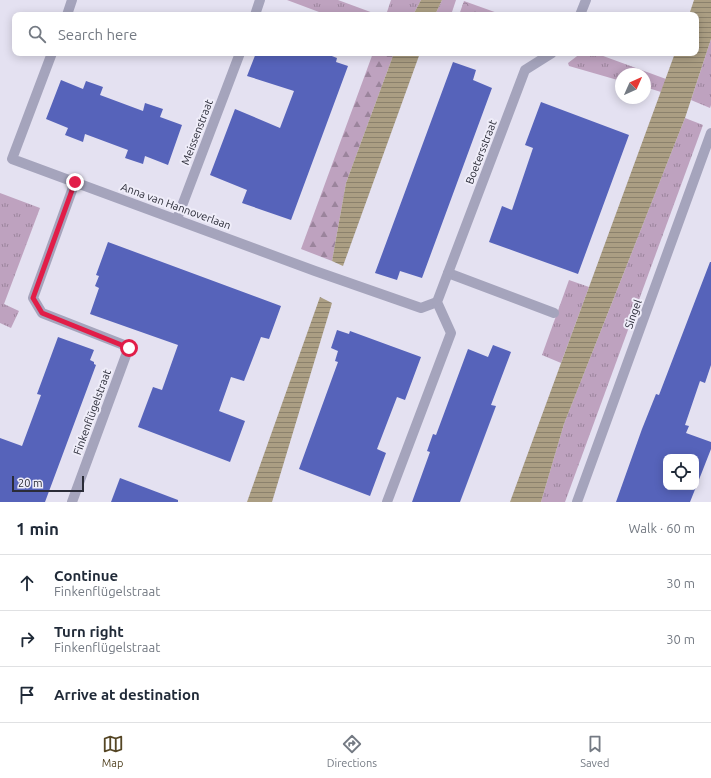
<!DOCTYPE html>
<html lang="en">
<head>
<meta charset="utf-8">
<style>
	:root { --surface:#fff; --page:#f2f2f3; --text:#1f2937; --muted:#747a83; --line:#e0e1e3; --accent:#554625 }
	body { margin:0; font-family:Ubuntu,sans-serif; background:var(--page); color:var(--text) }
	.controls { position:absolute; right:12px; bottom:12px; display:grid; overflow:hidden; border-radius:8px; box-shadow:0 2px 10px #0003 }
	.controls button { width:36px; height:36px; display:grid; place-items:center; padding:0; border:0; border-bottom:1px solid var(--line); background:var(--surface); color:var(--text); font:20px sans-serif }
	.compass { position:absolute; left:615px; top:68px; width:36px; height:36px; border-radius:50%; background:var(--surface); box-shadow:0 2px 10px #0003; rotate:45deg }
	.scale { position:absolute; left:12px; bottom:10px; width:72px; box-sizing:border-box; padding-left:4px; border:2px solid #2b2c38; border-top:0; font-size:11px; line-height:14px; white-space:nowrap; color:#2b2c38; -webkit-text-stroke:3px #efedf9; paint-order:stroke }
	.stop { position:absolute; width:12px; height:12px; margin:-9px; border:3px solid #e11d48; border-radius:50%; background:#fff }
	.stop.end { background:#e11d48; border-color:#fff; box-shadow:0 1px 4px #0008 }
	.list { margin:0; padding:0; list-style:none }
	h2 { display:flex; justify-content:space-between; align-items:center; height:52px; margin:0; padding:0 16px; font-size:17px }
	h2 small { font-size:13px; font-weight:400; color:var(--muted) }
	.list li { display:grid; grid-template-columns:26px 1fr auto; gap:12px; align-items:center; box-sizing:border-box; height:56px; padding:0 16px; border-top:1px solid var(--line) }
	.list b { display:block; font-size:15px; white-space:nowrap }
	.list p { margin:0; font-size:13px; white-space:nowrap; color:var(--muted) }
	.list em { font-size:13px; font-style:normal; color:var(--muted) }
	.icon { flex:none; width:22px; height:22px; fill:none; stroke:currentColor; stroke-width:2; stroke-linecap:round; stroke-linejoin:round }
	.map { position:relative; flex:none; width:711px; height:502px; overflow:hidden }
	.search { position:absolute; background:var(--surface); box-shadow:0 2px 10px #0003; left:12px; right:12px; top:12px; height:44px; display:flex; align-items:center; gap:10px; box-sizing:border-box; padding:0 14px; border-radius:8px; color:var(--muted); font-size:15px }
	.sheet { height:220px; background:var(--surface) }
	nav { display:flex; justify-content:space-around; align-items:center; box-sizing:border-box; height:56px; border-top:1px solid var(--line); background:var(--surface); font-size:11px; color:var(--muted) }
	nav a { display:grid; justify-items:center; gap:2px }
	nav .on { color:var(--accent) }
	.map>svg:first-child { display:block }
	.grass { fill:url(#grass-tufts) }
	.forest { fill:url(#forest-firs) }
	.park { fill:url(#park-crowns) }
	.water { fill:url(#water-rules) }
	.building { fill:#5663ba; fill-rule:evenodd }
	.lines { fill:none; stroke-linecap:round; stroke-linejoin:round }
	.street { stroke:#a5a4bc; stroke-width:10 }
	.route { stroke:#e11d48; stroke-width:5 }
	.labels { text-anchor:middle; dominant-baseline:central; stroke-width:4; stroke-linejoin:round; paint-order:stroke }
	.street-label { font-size:11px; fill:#2b2c38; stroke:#efedf9 }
</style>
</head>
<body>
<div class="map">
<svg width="711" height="502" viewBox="0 0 711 502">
	<defs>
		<pattern id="grass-tufts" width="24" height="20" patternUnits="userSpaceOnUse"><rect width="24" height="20" fill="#bea2bf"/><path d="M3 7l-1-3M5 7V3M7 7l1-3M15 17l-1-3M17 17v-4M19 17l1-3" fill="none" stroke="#9b849c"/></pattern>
		<pattern id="forest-firs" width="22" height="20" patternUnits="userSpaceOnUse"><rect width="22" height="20" fill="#bea2bf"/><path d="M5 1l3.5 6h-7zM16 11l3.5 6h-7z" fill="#9b849c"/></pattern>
		<pattern id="park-crowns" width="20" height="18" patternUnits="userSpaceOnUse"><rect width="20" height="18" fill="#bea2bf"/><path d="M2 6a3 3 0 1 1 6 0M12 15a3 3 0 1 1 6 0" fill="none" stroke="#9b849c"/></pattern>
		<pattern id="water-rules" width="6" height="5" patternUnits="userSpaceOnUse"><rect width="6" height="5" fill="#ab9e83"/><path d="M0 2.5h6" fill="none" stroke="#8b816c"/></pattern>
	</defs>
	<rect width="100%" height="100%" fill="#e4e1f1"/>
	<g class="grass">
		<polygon points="287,0 338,0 376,14 327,15"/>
		<polygon points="391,0 421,0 413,15 386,15"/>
		<polygon points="442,0 456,0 451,15 435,15"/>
		<polygon points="711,39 711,105 710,108 691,100"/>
		<polygon points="581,53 595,53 666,79 661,92 645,87 645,74 621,74 621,81 569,66 568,63"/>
		<polygon points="685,118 703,125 565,502 541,502 564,424"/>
		<polygon points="0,193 40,208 4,304 19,311 11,328 0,323"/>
		<polygon points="569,280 589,287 561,363 542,355"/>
	</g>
	<polygon class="forest" points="373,53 394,53 346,183 332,261 301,249"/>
	<polygon class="park" points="464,1 503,15 459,15"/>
	<g class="water">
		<polygon points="421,0 442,0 435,15 413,15"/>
		<polygon points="694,0 711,0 711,39 685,118 564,424 541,502 510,502 675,53 696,53 696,15 689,15"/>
		<polygon points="394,53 420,53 343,266 332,261 346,183"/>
		<polygon points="320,297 332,303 272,502 247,502"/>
	</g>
	<g class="building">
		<polygon points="256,53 324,53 337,58 336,62 348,66 291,220 242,203 247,190 210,175 235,109 280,128 294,91 247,76"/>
		<polygon points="453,62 476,70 473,80 492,88 422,278 400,271 397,280 375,273"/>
		<polygon points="61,80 83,89 86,81 103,87 100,95 143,111 145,103 163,109 160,117 182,125 168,165 145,156 143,164 125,158 128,150 85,134 83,142 65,135 68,128 46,119"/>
		<polygon points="541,102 629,135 578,274 489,242 502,206 512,210 533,148 525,145"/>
		<polygon points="108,242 281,306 269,339 261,337 244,381 231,377 219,411 245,421 230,462 138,427 153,387 162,390 178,345 90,314 99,288 95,286 99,276 96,275"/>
		<path d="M710 262H711V365L705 383 700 381 685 425 689 426 686 433 711 442V449L702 472 690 502H616L642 429 656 394 659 395ZM666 457H696V487H666Z"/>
		<polygon points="337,330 349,334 350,331 421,357 405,400 397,397 377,449 386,453 370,496 299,469 338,362 335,361 338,351 331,348"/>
		<polygon points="58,337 94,350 90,360 94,362 94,364 96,365 45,502 0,502 0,438 22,446 41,395 37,394"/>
		<polygon points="493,345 511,352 491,405 496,406 460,502 412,502 430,452 427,451 433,434 436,435 468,349 488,357"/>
		<polygon points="120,478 178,500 178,502 111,502"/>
	</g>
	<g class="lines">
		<g class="street">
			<polyline points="67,15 72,0"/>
			<polyline points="255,15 260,0"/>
			<polyline points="580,15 586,0"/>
			<polyline points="52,53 12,159 315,271 421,308 437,302"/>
			<polyline points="177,219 240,53"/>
			<polyline points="448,273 554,313"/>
			<polyline points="72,502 129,347 42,313 33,298 75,182"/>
			<polyline points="387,502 451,333 437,302 525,70 552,53"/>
			<polyline points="577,502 711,133"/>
		</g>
	</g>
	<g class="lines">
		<polyline class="route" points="75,182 33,298 42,313 129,348"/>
	</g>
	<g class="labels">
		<g class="street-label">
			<text transform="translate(197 132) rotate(-69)">Meissenstraat</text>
			<text transform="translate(481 152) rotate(-69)">Boetersstraat</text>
			<text transform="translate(176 206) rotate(20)">Anna van Hannoverlaan</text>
			<text transform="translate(633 314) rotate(-70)">Singel</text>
			<text transform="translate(92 412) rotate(-70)">Finkenflügelstraat</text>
		</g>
	</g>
</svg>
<div class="controls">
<button><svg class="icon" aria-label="locate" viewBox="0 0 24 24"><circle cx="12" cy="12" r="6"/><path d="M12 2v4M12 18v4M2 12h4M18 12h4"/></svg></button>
</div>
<svg class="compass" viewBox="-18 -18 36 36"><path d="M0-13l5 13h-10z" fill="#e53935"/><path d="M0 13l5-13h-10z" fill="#747a83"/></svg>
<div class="scale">20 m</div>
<div class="stop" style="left:129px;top:348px"></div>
<div class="stop end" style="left:75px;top:182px"></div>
<div class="search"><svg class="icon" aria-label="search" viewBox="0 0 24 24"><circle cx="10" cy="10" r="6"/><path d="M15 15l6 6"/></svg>Search here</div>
</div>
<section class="sheet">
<h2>1 min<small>Walk · 60 m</small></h2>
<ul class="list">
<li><svg class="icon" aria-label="ahead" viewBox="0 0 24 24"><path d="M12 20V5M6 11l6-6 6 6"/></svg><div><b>Continue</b><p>Finkenflügelstraat</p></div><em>30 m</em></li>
<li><svg class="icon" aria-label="right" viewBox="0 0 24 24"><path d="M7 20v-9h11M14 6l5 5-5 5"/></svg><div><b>Turn right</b><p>Finkenflügelstraat</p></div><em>30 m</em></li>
<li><svg class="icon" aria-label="arrive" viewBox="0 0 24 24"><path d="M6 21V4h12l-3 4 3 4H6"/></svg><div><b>Arrive at destination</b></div></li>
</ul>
</section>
<nav>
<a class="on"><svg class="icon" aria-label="map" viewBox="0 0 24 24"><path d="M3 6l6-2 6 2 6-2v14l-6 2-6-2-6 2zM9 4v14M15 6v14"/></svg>Map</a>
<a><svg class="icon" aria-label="directions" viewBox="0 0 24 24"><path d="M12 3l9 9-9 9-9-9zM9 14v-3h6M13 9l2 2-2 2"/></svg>Directions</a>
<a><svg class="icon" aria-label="saved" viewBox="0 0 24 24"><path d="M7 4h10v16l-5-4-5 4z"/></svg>Saved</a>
</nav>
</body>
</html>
